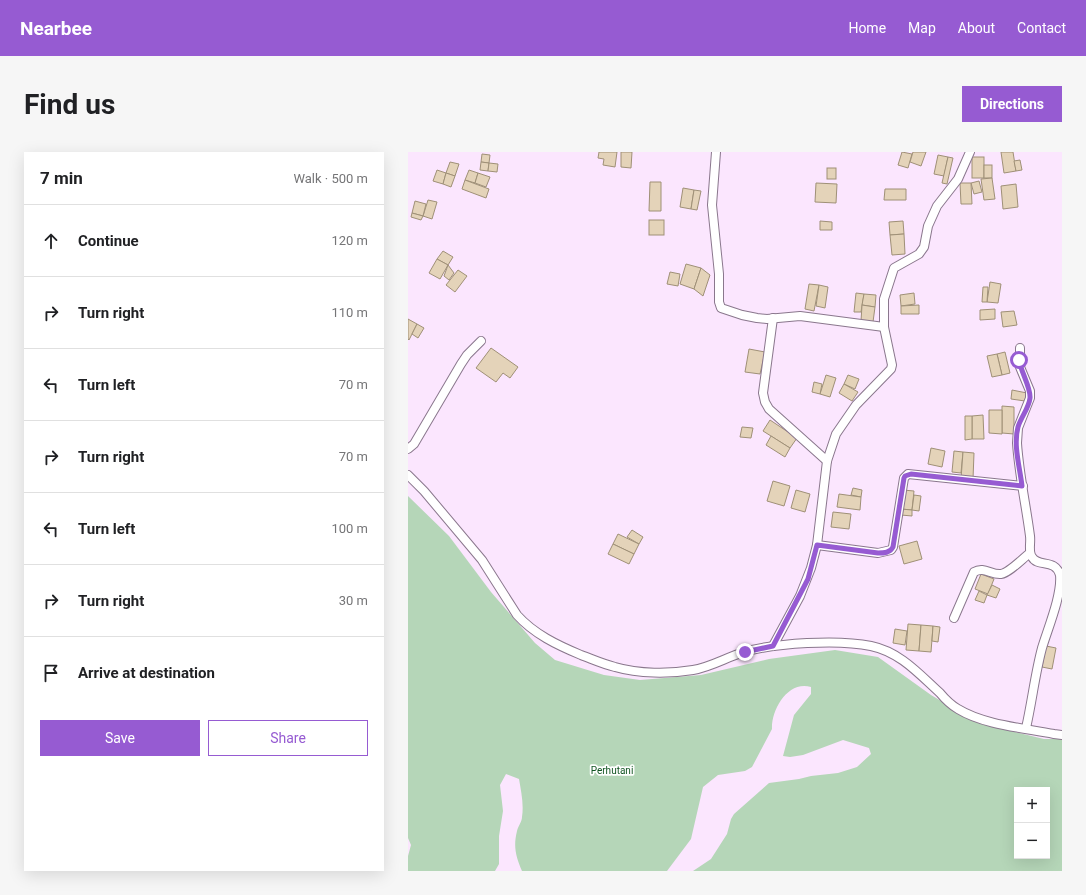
<!DOCTYPE html>
<html lang="en">
<head>
<meta charset="utf-8">
<style>
	:root { --surface:#fff; --page:#f6f6f6; --text:#202124; --muted:#757577; --line:#e0e0e0; --accent:#965bd2 }
	body { margin:0; font-family:Roboto,sans-serif; background:var(--page); color:var(--text) }
	.controls { position:absolute; right:12px; bottom:12px; display:grid; overflow:hidden; border-radius:0px; box-shadow:0 4px 16px #0002 }
	.controls button { width:36px; height:36px; display:grid; place-items:center; padding:0; border:0; border-bottom:1px solid var(--line); background:var(--surface); color:var(--text); font:20px sans-serif }
	.stop { position:absolute; width:12px; height:12px; margin:-9px; border:3px solid #965bd2; border-radius:50%; background:#fff }
	.stop.end { background:#965bd2; border-color:#fff; box-shadow:0 1px 4px #0008 }
	.list { margin:0; padding:0; list-style:none }
	h2 { display:flex; justify-content:space-between; align-items:center; height:52px; margin:0; padding:0 16px; font-size:17px }
	h2 small { font-size:13px; font-weight:400; color:var(--muted) }
	.list li { display:grid; grid-template-columns:26px 1fr auto; gap:12px; align-items:center; box-sizing:border-box; height:72px; padding:0 16px; border-top:1px solid var(--line) }
	.list b { display:block; font-size:15px; white-space:nowrap }
	.list em { font-size:13px; font-style:normal; color:var(--muted) }
	.actions { display:flex; gap:8px; padding:12px 16px }
	.actions a { flex:1; padding:9px 0; border:1px solid var(--accent); border-radius:0px; text-align:center; font-size:14px; color:var(--accent) }
	.actions .main { background:var(--accent); color:#fff }
	.icon { flex:none; width:22px; height:22px; fill:none; stroke:currentColor; stroke-width:2; stroke-linecap:round; stroke-linejoin:round }
	.map { position:relative; flex:none; width:654px; height:719px; overflow:hidden; border-radius:0px }
	header { display:flex; align-items:center; gap:24px; box-sizing:border-box; height:56px; padding:0 20px; background:var(--accent); color:#fff }
	header strong { font-size:19px }
	nav { display:flex; gap:22px; margin-inline-start:auto; font-size:14px }
	.intro { display:flex; align-items:center; justify-content:space-between; box-sizing:border-box; height:96px; padding:0 24px }
	h1 { margin:0; font-size:28px }
	.button { padding:10px 18px; border-radius:0px; background:var(--accent); color:#fff; font-size:14px; font-weight:700 }
	main { display:flex; gap:24px; padding:0 24px }
	aside { flex:1; background:var(--surface); border-radius:0px; box-shadow:0 4px 16px #0002 }
	.map>svg:first-child { display:block }
	.green { fill:#b5d6b8; fill-rule:evenodd }
	.building { fill:#e4d3b9; stroke:#9f9077 }
	.lines { fill:none; stroke-linecap:round; stroke-linejoin:round }
	.street-casing { stroke:#8a778d; stroke-width:10 }
	.street { stroke:#fff; stroke-width:8 }
	.route { stroke:#965bd2; stroke-width:5 }
	.labels { text-anchor:middle; dominant-baseline:central; stroke-width:3.5; stroke-linejoin:round; paint-order:stroke }
	.park-label { font-size:10px; fill:#125522; stroke:#fff }
</style>
</head>
<body>
<header>
<strong>Nearbee</strong>
<nav><a>Home</a><a>Map</a><a>About</a><a>Contact</a></nav>
</header>
<div class="intro"><h1>Find us</h1><a class="button">Directions</a></div>
<main>
<aside>
<h2>7 min<small>Walk · 500 m</small></h2>
<ul class="list">
<li><svg class="icon" aria-label="ahead" viewBox="0 0 24 24"><path d="M12 20V5M6 11l6-6 6 6"/></svg><div><b>Continue</b></div><em>120 m</em></li>
<li><svg class="icon" aria-label="right" viewBox="0 0 24 24"><path d="M7 20v-9h11M14 6l5 5-5 5"/></svg><div><b>Turn right</b></div><em>110 m</em></li>
<li><svg class="icon" aria-label="left" viewBox="0 0 24 24"><path d="M17 20v-9H6M10 6l-5 5 5 5"/></svg><div><b>Turn left</b></div><em>70 m</em></li>
<li><svg class="icon" aria-label="right" viewBox="0 0 24 24"><path d="M7 20v-9h11M14 6l5 5-5 5"/></svg><div><b>Turn right</b></div><em>70 m</em></li>
<li><svg class="icon" aria-label="left" viewBox="0 0 24 24"><path d="M17 20v-9H6M10 6l-5 5 5 5"/></svg><div><b>Turn left</b></div><em>100 m</em></li>
<li><svg class="icon" aria-label="right" viewBox="0 0 24 24"><path d="M7 20v-9h11M14 6l5 5-5 5"/></svg><div><b>Turn right</b></div><em>30 m</em></li>
<li><svg class="icon" aria-label="arrive" viewBox="0 0 24 24"><path d="M6 21V4h12l-3 4 3 4H6"/></svg><div><b>Arrive at destination</b></div></li>
</ul>
<div class="actions"><a class="main">Save</a><a>Share</a></div>
</aside>
<div class="map">
<svg width="654" height="719" viewBox="0 0 654 719">
	<rect width="100%" height="100%" fill="#fbe6fe"/>
	<path class="green" d="M0 344 41 384 83 440 127 491 147 508 196 523 232 528 293 523 361 507 427 498 470 505 523 543 570 571 636 587H654V719H285L303 707 319 682 323 667 326 662 361 631 391 627 403 624 430 621 449 615 463 602 461 596 435 588 395 603 382 605 375 604 386 563 403 542V535C380 528 363 558 364 577L344 615 337 619 310 623 295 635 283 687 259 719H114C108 705 105 695 109 679 110 674 114 670 114 665 116 652 113 639 111 627L98 622 92 633 95 659 91 684V712L87 719H0V704L3 693 0 686ZM609 638H639V704H609Z"/>
	<g class="building">
		<polygon points="191,0 209,0 207,15 195,13 196,7 190,6"/>
		<polygon points="213,0 224,0 223,16 213,15"/>
		<polygon points="494,0 504,2 500,16 490,13"/>
		<polygon points="505,0 518,0 513,14 502,10"/>
		<polygon points="593,0 605,0 608,19 596,21"/>
		<polygon points="74,2 82,3 81,11 73,10"/>
		<polygon points="530,3 540,5 536,24 526,22"/>
		<polygon points="540,5 545,6 539,32 534,31"/>
		<rect x="564" y="5" width="12" height="21"/>
		<polygon points="612,8 614,18 608,19 606,9"/>
		<polygon points="42,10 51,12 47,24 38,21"/>
		<polygon points="73,10 81,11 80,19 72,18"/>
		<polygon points="81,11 90,12 89,20 80,19"/>
		<rect x="576" y="13" width="8" height="13"/>
		<rect x="419" y="16" width="9" height="11"/>
		<polygon points="29,18 38,21 35,32 25,29"/>
		<polygon points="61,18 70,21 67,31 57,28"/>
		<polygon points="38,21 47,24 43,35 35,32"/>
		<polygon points="70,21 82,25 78,35 67,31"/>
		<polygon points="584,26 587,47 576,48 573,27"/>
		<polygon points="57,28 81,37 78,46 54,37"/>
		<polygon points="571,29 574,40 566,42 563,31"/>
		<polygon points="242,30 253,30 253,59 241,59"/>
		<polygon points="408,31 429,32 428,51 407,50"/>
		<polygon points="552,31 563,31 564,52 553,52"/>
		<polygon points="608,32 610,55 595,57 593,34"/>
		<polygon points="275,36 286,38 283,57 272,55"/>
		<polygon points="477,37 498,37 498,48 476,48"/>
		<polygon points="286,38 293,39 289,58 283,57"/>
		<polygon points="20,48 29,50 24,67 15,64"/>
		<polygon points="7,49 18,52 15,64 4,61"/>
		<polygon points="4,61 15,64 13,68 3,65"/>
		<rect x="241" y="68" width="15" height="15"/>
		<polygon points="412,69 424,70 424,78 412,78"/>
		<polygon points="495,69 496,82 482,83 481,70"/>
		<polygon points="496,82 497,102 484,103 482,83"/>
		<polygon points="35,99 45,105 40,113 29,107"/>
		<polygon points="29,107 40,113 32,127 21,121"/>
		<polygon points="278,112 293,116 286,137 272,132"/>
		<polygon points="40,113 46,121 41,128 36,124"/>
		<polygon points="293,116 302,123 295,144 286,137"/>
		<polygon points="50,118 59,124 47,140 38,133"/>
		<polygon points="262,120 272,122 270,134 259,132"/>
		<polygon points="582,130 593,132 590,151 579,150"/>
		<polygon points="401,132 411,133 406,159 397,157"/>
		<polygon points="411,133 420,135 417,156 408,154"/>
		<polygon points="575,135 580,135 579,150 574,150"/>
		<polygon points="448,141 456,142 453,160 446,160"/>
		<polygon points="506,141 507,152 493,154 492,143"/>
		<polygon points="456,142 468,143 467,155 454,153"/>
		<polygon points="454,153 467,155 465,170 453,169"/>
		<polygon points="511,153 511,162 493,162 493,154"/>
		<polygon points="587,157 587,167 572,168 572,158"/>
		<polygon points="606,159 609,173 595,175 593,160"/>
		<polygon points="0,167 9,172 1,188 0,187"/>
		<polygon points="9,172 16,176 10,186 4,182"/>
		<polygon points="83,196 110,215 102,226 95,221 88,230 68,216"/>
		<polygon points="341,197 357,200 352,222 337,220"/>
		<polygon points="597,200 602,221 594,223 589,202"/>
		<polygon points="589,202 594,223 584,225 579,204"/>
		<polygon points="418,223 428,226 422,245 412,242"/>
		<polygon points="440,223 451,227 447,237 436,232"/>
		<polygon points="406,230 414,232 412,242 404,240"/>
		<polygon points="436,232 450,240 444,249 431,241"/>
		<polygon points="604,238 619,241 617,249 603,247"/>
		<polygon points="594,254 606,255 606,282 594,281"/>
		<polygon points="581,258 594,258 594,282 581,281"/>
		<polygon points="575,263 576,287 564,287 564,264"/>
		<polygon points="557,264 564,264 564,287 557,288"/>
		<polygon points="362,268 389,286 382,296 355,279"/>
		<polygon points="334,275 345,276 343,286 332,285"/>
		<polygon points="363,284 382,296 377,305 358,293"/>
		<polygon points="523,296 537,299 534,315 520,312"/>
		<polygon points="546,299 555,300 553,321 544,320"/>
		<polygon points="555,300 566,301 565,327 553,327"/>
		<polygon points="365,329 382,334 376,354 359,349"/>
		<polygon points="445,336 454,338 453,345 443,343"/>
		<polygon points="388,338 402,342 397,360 383,356"/>
		<polygon points="495,338 506,339 504,358 493,357"/>
		<polygon points="431,342 453,345 452,358 429,355"/>
		<polygon points="506,343 513,344 511,359 504,358"/>
		<polygon points="493,357 504,358 504,364 493,363"/>
		<polygon points="425,360 443,362 441,377 423,375"/>
		<polygon points="224,378 235,385 231,392 219,385"/>
		<polygon points="210,382 231,392 226,402 205,392"/>
		<polygon points="509,389 514,407 496,412 491,394"/>
		<polygon points="205,392 226,402 221,412 200,402"/>
		<polygon points="573,422 586,427 580,442 567,437"/>
		<polygon points="584,433 592,437 588,446 579,443"/>
		<polygon points="571,439 579,443 576,451 567,448"/>
		<polygon points="500,472 513,473 511,499 498,498"/>
		<polygon points="513,473 525,474 523,500 511,499"/>
		<polygon points="525,474 532,475 530,490 524,489"/>
		<polygon points="487,477 499,479 497,493 485,491"/>
		<polygon points="638,494 648,496 644,517 634,515"/>
	</g>
	<g class="lines">
		<defs>
			<g id="street">
				<polyline points="308,0 304,53 311,122 311,150 313,156 334,163 349,166 359,167 392,164 476,175 476,147 486,116 511,102 516,95 520,74 529,54 550,27 562,0"/>
				<polyline points="365,166 355,241 357,250 361,257 419,309"/>
				<path d="M612 196V215L622 239V246L610 276 609 291C611 322 618 353 622 384 623 391 620 400 624 405 630 416 647 406 652 423 654 443 640 476 634 496 627 522 624 550 618 576"/>
				<polyline points="0,297 6,292 53,212 59,203 73,189"/>
				<path d="M0 323 16 339 74 408 109 463C126 482 149 493 173 503 184 507 195 512 207 515 231 522 261 522 285 518 303 515 319 505 336 500 368 491 430 487 463 494 492 500 511 522 532 541 537 547 543 553 550 557 576 573 616 576 646 582L654 583"/>
				<polyline points="409,393 470,401 483,398 485,395 496,326 500,322 615,334"/>
				<path d="M546 466 566 420C576 414 583 423 593 422 601 421 615 406 622 401"/>
				<polyline points="365,494 392,444 403,416 409,393 419,309 428,282 448,253 483,217 484,213 476,175"/>
			</g>
		</defs>
		<use href="#street" class="street-casing"/>
		<use href="#street" class="street"/>
	</g>
	<g class="lines">
		<path class="route" d="M337 500 365 494 400 427 409 393 470 401C476 401 482 401 485 395L496 326 497 324 503 322 614 334C612 316 605 293 610 275 613 265 621 256 622 246 623 236 613 220 611 208"/>
	</g>
	<g class="labels">
		<g class="park-label">
			<text x="204" y="618">Perhutani</text>
		</g>
	</g>
</svg>
<div class="controls">
<button>+</button>
<button>−</button>
</div>
<div class="stop" style="left:611px;top:208px"></div>
<div class="stop end" style="left:337px;top:500px"></div>
</div>
</main>
</body>
</html>
